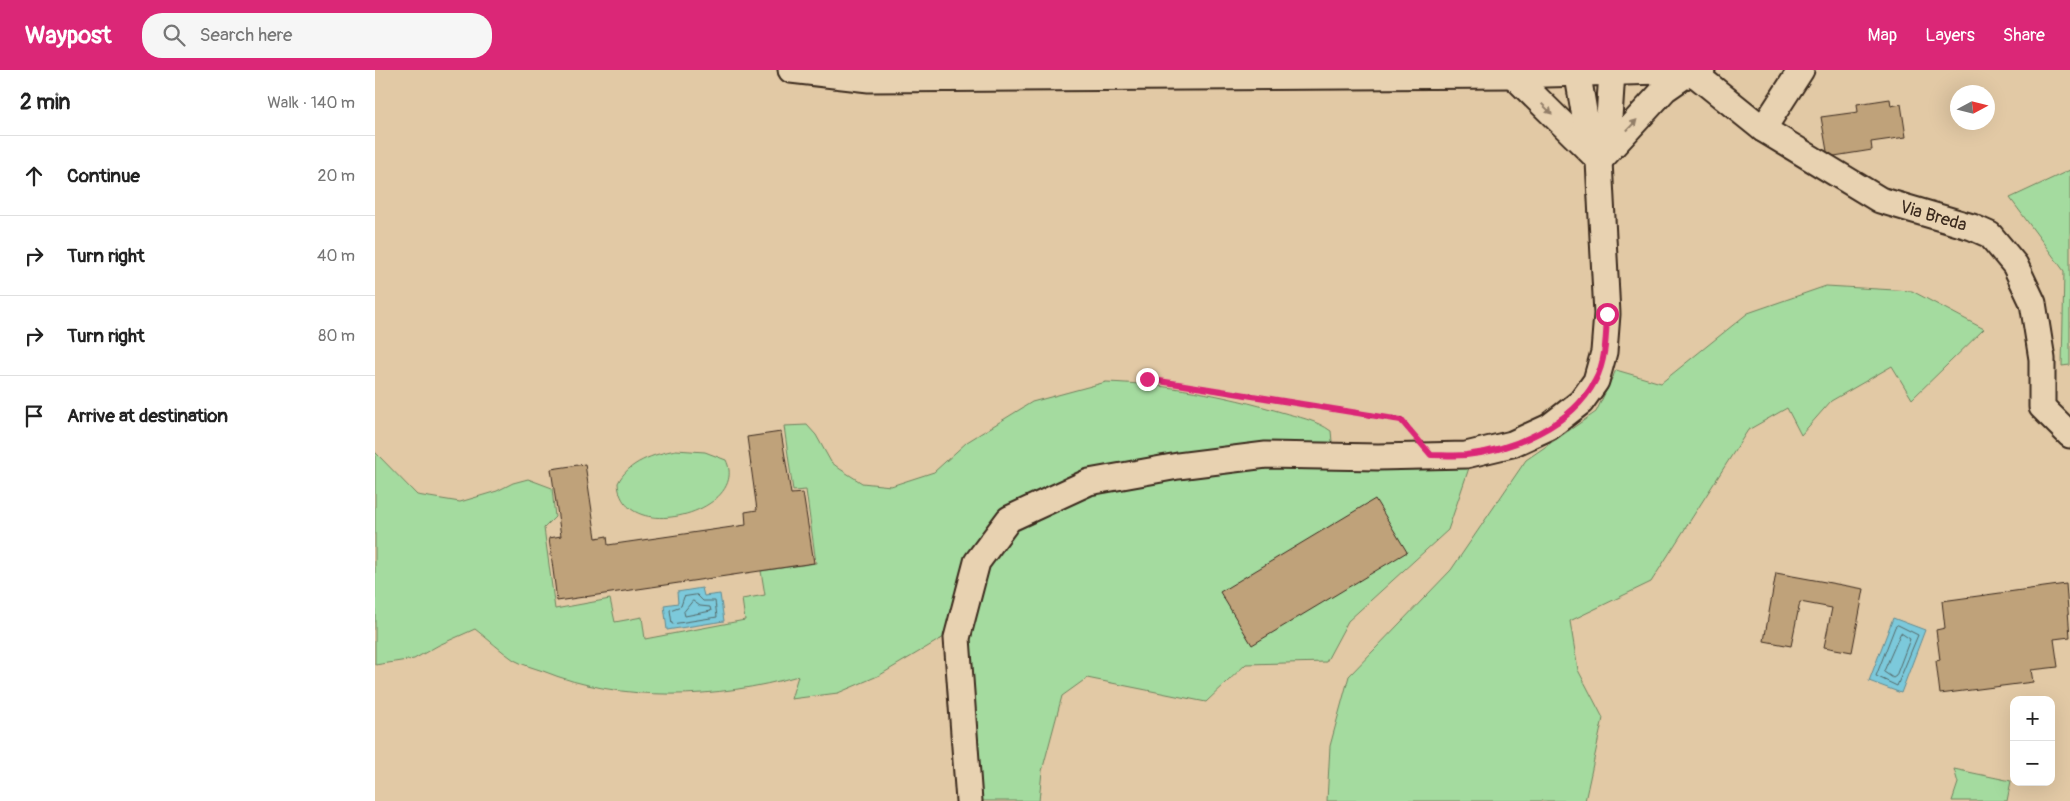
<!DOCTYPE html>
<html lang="en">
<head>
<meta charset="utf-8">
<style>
	:root { --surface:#fff; --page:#f6f6f6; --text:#222; --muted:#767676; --line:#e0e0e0; --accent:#db2777 }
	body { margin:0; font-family:Pangolin,sans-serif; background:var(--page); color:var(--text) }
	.controls { position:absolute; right:15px; bottom:15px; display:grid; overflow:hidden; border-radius:10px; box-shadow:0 5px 20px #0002 }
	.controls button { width:45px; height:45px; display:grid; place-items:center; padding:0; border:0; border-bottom:1px solid var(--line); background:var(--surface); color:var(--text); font:25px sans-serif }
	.compass { position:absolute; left:1575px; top:15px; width:45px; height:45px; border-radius:50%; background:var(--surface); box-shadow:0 5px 20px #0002; rotate:83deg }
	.stop { position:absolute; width:15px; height:15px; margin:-11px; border:4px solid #db2777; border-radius:50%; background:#fff }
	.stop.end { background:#db2777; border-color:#fff; box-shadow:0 1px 5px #0008 }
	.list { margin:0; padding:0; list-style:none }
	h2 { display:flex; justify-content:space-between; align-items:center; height:65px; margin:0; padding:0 20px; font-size:21px }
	h2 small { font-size:16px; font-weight:400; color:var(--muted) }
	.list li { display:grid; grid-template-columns:32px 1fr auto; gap:15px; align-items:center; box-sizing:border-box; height:80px; padding:0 20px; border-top:1px solid var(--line) }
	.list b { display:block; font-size:19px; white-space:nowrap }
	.list em { font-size:16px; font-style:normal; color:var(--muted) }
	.icon { flex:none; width:28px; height:28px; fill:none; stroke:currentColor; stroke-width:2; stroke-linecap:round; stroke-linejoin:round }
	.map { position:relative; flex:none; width:1695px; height:731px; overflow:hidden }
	header { display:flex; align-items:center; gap:30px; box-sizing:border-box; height:70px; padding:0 25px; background:var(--accent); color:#fff }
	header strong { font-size:24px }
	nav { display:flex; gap:28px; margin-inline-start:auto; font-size:18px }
	.search { width:350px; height:45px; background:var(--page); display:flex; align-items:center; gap:12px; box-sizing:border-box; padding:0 18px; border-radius:20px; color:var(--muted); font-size:19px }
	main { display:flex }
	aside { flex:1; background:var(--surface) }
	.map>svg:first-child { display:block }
	.green { fill:#a4db9f; stroke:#70825e }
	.water { fill:#7cc9db; stroke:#62898f }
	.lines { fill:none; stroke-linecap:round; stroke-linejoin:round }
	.shore { stroke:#556a6a; stroke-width:1 }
	.building { fill:#bfa27a; stroke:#3b2a1e }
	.minor-casing { stroke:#3b2a1e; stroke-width:29 }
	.path { stroke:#3b2a1e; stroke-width:3; stroke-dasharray:4 4; stroke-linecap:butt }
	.minor { stroke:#e8d2b1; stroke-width:25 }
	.oneway { fill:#927e68 }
	.route { stroke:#db2777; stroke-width:6 }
	.labels { text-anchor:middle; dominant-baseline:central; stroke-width:4; stroke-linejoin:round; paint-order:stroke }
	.street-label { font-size:18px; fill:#3b2a1e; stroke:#e8d2b1 }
</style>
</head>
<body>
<header>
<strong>Waypost</strong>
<div class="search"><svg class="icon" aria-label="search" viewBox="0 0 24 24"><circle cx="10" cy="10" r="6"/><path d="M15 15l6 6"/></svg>Search here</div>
<nav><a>Map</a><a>Layers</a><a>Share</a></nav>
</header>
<main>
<aside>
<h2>2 min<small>Walk · 140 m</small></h2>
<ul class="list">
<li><svg class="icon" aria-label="ahead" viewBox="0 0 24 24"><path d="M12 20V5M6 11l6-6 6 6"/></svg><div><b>Continue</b></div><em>20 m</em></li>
<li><svg class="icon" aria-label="right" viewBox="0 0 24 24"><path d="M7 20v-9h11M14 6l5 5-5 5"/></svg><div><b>Turn right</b></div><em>40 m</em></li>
<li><svg class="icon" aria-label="right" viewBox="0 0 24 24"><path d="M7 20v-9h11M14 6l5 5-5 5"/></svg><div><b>Turn right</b></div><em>80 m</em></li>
<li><svg class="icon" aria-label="arrive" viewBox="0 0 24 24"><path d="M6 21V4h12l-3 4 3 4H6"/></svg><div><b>Arrive at destination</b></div></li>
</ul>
</aside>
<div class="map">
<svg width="1695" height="731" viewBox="0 0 1695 731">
	<rect width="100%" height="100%" fill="#e2c9a5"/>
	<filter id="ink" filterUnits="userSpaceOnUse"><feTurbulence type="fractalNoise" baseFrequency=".02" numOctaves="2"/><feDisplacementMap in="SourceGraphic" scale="10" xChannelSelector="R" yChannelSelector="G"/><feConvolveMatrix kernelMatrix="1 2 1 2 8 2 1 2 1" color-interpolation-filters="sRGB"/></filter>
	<g filter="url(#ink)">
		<g class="green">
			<polygon points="1695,100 1695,295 1687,296 1689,201 1635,128"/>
			<polygon points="1451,216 1537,221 1609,259 1537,329 1517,296 1456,331 1426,365 1412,338 1373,360 1276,512 1195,551 1203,600 1228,648 1210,731 952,731 955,676 974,606 1076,500 1151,390 1221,342 1241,300 1286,313 1373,243"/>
			<path d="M731 312C790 314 849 325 906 342 923 347 941 350 956 361L958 382 871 381 628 447 579 561 505 605 463 623 416 629 423 606C343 629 247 633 168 601 159 598 148 595 139 590 126 581 113 569 100 559L64 575 39 589 0 595V382L42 425 85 432 122 421 138 413 153 409 177 418 180 447 169 458 180 539 235 529 240 552 267 547 270 569 370 550 367 529 390 525 386 501 441 493 431 420 418 421 409 356 432 355 441 365 456 392 465 399 487 413 516 416 559 402 592 372 657 332Z"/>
			<path d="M301 380 330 382 351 390C376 442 246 477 243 413 253 392 279 384 301 380Z"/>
			<polygon points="1096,392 1073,460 973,551 951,592 871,594 831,632 712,608 687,626 667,701 664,731 600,731 591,561 612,496 647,455 723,419 894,394"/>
			<polygon points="1579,699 1636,711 1632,731 1577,731 1583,713"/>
		</g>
		<g class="water">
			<polygon points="327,518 329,526 345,524 349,551 292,560 289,535 303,533 302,522"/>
			<polygon points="1518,548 1550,560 1526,623 1494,611"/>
		</g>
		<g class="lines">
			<g class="shore">
				<polygon points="322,525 328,531 340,531 342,547 297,554 295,540 306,536 309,527"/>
				<polygon points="318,531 325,536 335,537 336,541 310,546 309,542"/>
				<polygon points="1523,555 1543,565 1522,616 1501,606 1520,557"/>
				<polygon points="1526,563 1535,569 1521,606 1518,608 1509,602"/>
			</g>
		</g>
		<g class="building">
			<polygon points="1515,29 1516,36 1526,34 1531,67 1496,72 1497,80 1453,87 1446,47 1483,42 1482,34"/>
			<polygon points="406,362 416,424 428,423 439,493 182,531 174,468 186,466 176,399 210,394 221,468 232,466 233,475 371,455 370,442 382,440 372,367"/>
			<polygon points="1000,429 1032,482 877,575 845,522"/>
			<polygon points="1401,503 1489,519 1477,582 1449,577 1457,538 1425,532 1416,576 1389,571"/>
			<polygon points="1691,514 1695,567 1679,569 1683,597 1656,600 1658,612 1565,624 1561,591 1565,590 1561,560 1570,558 1567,531"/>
		</g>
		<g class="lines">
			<defs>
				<g id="minor">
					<polyline points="416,0 494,9 1138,5 1327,0"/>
					<path id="s1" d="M1316 1 1388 59 1505 130 1597 157 1615 165 1640 195 1658 233 1667 289V337L1695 365"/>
					<polyline points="1138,5 1219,85"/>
					<polyline points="1388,59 1426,0"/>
					<polyline points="1225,88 1233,63 1237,2"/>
					<polyline points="1224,91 1290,19 1316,1"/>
					<polyline points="594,731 582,568 602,492 634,449 714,412 803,396 891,385 1003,387 1091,385 1137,374 1174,357 1206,332 1221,311 1229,282 1232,244 1224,91 1213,65 1202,0"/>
				</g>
			</defs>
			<use href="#minor" class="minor-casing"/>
			<polyline class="path" points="772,309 1026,350 1036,362"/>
			<use href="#minor" class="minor"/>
		</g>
		<defs><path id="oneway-solid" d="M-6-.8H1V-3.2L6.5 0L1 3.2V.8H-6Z" transform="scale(1.25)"/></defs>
		<g class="oneway">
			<use href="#oneway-solid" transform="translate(1172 39) rotate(45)"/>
			<use href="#oneway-solid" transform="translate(1257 55) rotate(-47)"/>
		</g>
	</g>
	<g class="lines" filter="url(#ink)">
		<path class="route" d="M772 309 1026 350 1056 385C1067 385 1079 386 1091 385 1138 380 1197 355 1220 311 1231 291 1231 266 1232 244"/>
	</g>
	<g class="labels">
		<g class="street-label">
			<text stroke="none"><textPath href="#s1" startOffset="285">Via Breda</textPath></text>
		</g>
	</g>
</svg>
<div class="controls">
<button>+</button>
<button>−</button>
</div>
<svg class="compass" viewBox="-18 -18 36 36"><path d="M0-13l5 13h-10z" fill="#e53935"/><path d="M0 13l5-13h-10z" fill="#767676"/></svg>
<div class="stop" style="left:1232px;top:244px"></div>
<div class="stop end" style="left:772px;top:309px"></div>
</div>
</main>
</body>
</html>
